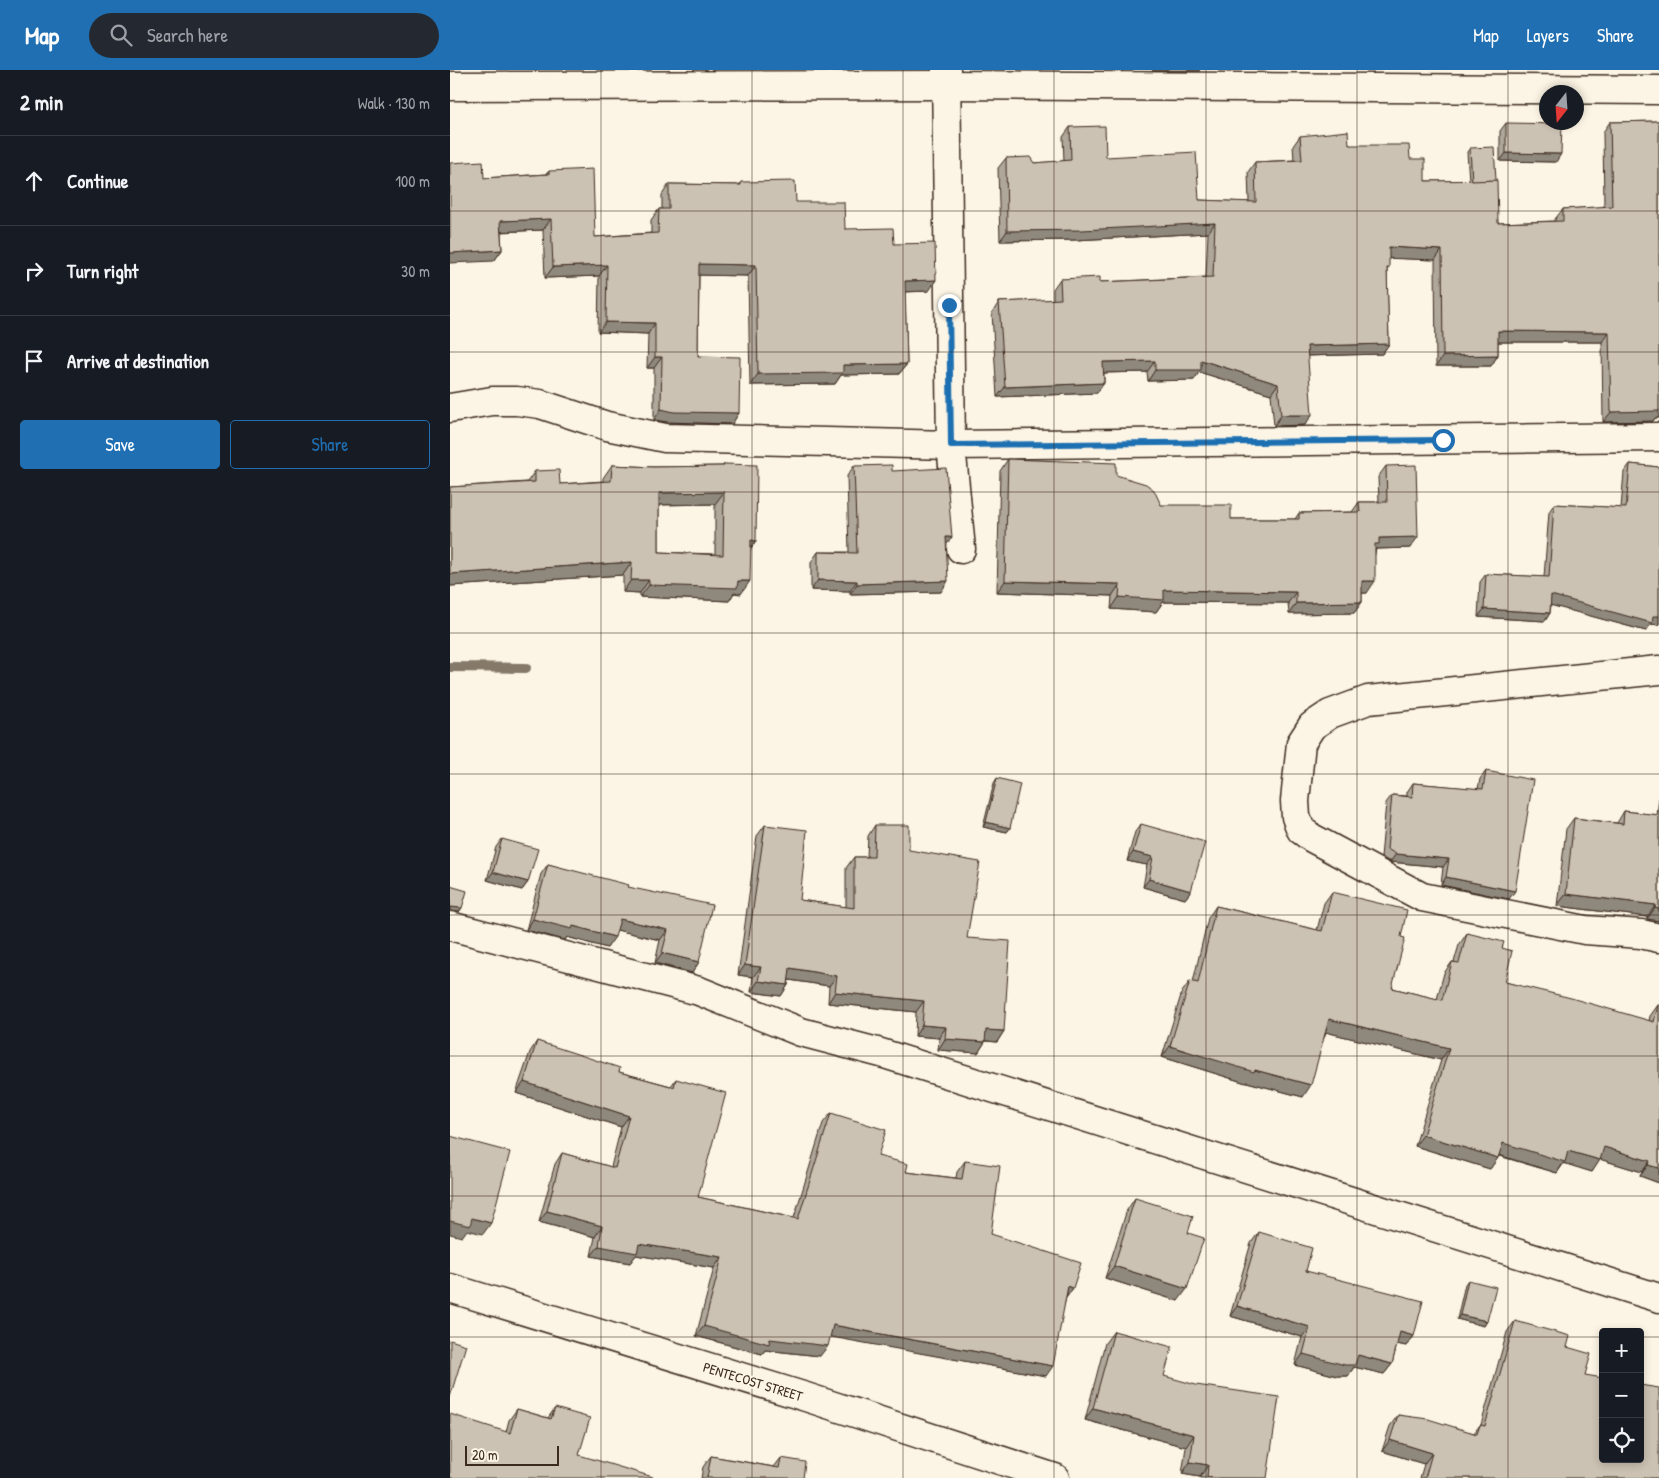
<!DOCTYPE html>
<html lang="en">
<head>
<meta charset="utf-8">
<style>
	:root { --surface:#171b24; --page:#242831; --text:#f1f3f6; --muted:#9ea1a6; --line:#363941; --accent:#1f6fb2 }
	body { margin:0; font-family:"Patrick Hand",sans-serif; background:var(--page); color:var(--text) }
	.controls { position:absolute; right:15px; bottom:15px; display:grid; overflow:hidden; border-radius:5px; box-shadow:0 2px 8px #0003 }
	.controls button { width:45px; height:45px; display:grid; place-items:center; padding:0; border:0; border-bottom:1px solid var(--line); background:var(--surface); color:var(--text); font:25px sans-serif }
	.compass { position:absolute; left:1089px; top:15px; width:45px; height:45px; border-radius:50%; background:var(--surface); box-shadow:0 2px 8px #0003; rotate:197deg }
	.scale { position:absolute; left:15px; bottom:12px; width:94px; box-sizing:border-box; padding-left:5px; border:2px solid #3b2a1e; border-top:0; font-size:14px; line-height:18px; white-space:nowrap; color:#3b2a1e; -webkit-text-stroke:4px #fcf5e5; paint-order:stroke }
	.stop { position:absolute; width:15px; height:15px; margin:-11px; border:4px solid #1f6fb2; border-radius:50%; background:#fff }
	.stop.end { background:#1f6fb2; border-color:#fff; box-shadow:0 1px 5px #0008 }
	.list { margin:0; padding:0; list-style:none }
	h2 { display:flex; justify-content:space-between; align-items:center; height:65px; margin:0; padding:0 20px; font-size:21px }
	h2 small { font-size:16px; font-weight:400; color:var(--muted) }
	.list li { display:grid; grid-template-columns:32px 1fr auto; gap:15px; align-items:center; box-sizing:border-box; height:90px; padding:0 20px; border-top:1px solid var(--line) }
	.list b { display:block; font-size:19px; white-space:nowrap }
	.list em { font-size:16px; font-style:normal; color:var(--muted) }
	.actions { display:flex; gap:10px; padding:15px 20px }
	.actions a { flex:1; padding:11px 0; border:1px solid var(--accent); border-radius:5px; text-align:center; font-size:18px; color:var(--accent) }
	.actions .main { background:var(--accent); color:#fff }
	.icon { flex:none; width:28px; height:28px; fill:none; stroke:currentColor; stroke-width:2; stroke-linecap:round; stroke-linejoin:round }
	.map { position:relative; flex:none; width:1209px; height:1408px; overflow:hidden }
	header { display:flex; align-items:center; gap:30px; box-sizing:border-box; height:70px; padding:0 25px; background:var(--accent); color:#fff }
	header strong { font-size:24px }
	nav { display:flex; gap:28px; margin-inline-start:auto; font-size:18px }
	.search { width:350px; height:45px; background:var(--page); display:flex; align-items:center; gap:12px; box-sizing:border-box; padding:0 18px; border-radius:28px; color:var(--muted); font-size:19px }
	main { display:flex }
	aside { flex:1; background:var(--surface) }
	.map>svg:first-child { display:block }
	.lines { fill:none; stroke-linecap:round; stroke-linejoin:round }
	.stream { stroke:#85796b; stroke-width:10 }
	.street-casing { stroke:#3b2a1e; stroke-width:31 }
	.street { stroke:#fcf5e5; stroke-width:28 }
	.wall { fill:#afa79a; stroke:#3b2a1e; fill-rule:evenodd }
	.shaded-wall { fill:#8f887d; stroke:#3b2a1e }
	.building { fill:#ccc2b3; stroke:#3b2a1e; fill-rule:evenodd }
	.route { stroke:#1f6fb2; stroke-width:6 }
	.grid { fill:none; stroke:#3b2a1e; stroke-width:1; stroke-opacity:0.55 }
	.labels { text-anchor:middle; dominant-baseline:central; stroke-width:4; stroke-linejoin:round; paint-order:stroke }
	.street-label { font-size:14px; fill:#3b2a1e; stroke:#fcf5e5 }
</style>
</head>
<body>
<header>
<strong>Map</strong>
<div class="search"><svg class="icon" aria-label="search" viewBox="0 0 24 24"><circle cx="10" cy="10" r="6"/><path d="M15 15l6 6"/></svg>Search here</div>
<nav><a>Map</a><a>Layers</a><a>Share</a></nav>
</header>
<main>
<aside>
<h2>2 min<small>Walk · 130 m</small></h2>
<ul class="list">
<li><svg class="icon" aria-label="ahead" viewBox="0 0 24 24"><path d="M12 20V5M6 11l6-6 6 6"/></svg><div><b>Continue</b></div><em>100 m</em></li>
<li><svg class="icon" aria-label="right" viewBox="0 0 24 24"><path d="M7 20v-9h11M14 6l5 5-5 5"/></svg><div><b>Turn right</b></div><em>30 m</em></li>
<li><svg class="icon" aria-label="arrive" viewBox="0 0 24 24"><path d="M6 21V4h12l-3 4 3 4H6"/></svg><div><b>Arrive at destination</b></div></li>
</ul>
<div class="actions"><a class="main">Save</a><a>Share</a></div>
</aside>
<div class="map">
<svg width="1209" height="1408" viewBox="0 0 1209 1408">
	<rect width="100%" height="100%" fill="#fcf5e5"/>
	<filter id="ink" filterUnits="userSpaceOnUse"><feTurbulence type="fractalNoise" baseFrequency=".02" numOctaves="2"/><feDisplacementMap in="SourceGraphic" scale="10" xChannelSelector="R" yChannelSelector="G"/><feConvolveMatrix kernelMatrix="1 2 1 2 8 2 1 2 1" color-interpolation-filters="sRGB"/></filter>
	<g filter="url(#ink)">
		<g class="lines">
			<polyline class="stream" points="0,597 76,598"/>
			<defs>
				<g id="street">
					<polyline points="496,0 501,375 511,479"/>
					<polyline points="0,16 495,15 1209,20"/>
					<polyline points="0,338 42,331 67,331 90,334 157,356 215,368 501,375 1209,367"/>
					<polyline points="1209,600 918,630 880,644 862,656 851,673 845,731 846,747 851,760 862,768 972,827 1135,860 1191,864 1209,868"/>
					<polyline points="0,856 249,921 351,962 431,983 1209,1228"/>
					<polyline points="0,1218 356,1327 605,1408"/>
				</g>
			</defs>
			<use href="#street" class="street-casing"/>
			<use href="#street" class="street"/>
		</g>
		<g class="wall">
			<polygon points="1209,51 1209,348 1205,348 1203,351 1153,352 1152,272 1048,272 1048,285 1041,296 986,296 985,190 939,188 937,201 939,274 932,284 857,286 855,355 824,356 821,324 749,302 744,310 698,311 697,302 654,303 654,313 647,323 547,327 542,243 549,232 603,230 603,219 610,209 650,212 756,207 758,163 625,170 550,171 548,98 556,88 584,93 614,91 613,67 620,57 656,87 749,130 799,132 798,102 805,92 844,90 843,76 850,66 899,75 960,89 975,111 1019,111 1017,82 1020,78 1048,153 1105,151 1105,149 1113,139 1154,137 1153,62 1160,52"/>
			<polygon points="1056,53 1106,92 1050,91 1050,61"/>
			<polygon points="99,101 145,167 201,163 201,150 209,139 212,139 212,125 219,114 289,115 291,112 346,132 395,159 444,174 479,221 455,222 457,294 449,304 391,305 385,314 300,315 298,206 249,205 248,286 289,343 282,354 217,352 204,350 204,298 197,298 198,264 148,262 149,206 95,208 93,160 51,162 52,180 44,191 34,108 96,104"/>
			<polygon points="558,389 666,405 711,435 781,449 845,449 849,443 902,442 909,432 929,432 928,407 936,396 960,478 926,479 917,523 912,523 912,532 904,543 839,544 838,533 713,532 706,542 661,539 662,526 547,522 550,401"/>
			<path d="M274 394 306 471 301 478 291 524 284 523 279 531 190 527V523L173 522V505L0 516V417L77 412 85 401 110 414 153 411V408L162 395 203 397 273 396ZM265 434V484L209 482V435Z"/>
			<polygon points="1180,394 1209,397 1209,555 1201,554 1196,561 1101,535 1100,543 1095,551 1028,547 1030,512 1036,504 1094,507 1099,442 1104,434 1171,438 1174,402"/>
			<polygon points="404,396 442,401 497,475 491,522 400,524 400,521 361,520 361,492 368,482 399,482 397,406"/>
			<polygon points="1036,701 1059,829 991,815 993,797 940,792 931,787 936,733 942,725 957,726 957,722 963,713 1028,719 1030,709"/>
			<polygon points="547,708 560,758 557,762 533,757 544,713"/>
			<polygon points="1209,728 1209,851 1197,849 1197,847 1107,836 1116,759 1124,748 1167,753 1174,741 1207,745"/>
			<polygon points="691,754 741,821 735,829 693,817 697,795 677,791 685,762"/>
			<polygon points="315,755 350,830 396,837 396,798 404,787 417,787 418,766 425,755 459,780 517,868 554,961 547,972 535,971 535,972 528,983 488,980 489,968 465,966 466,942 378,933 379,916 339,910 338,915 331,926 301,922 303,907 288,905 307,766"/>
			<polygon points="52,769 78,812 72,820 37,810 46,777"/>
			<polygon points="98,794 178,817 249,892 242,903 205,893 210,870 167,860 157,878 117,867 115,870 76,860 91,804"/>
			<polygon points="882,822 951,867 942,918 987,929 994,903 1002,892 1004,892 1009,875 1017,863 1052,878 1055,912 1199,951 1200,946 1208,935 1209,935 1209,1113 1190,1106 1192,1102 1150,1089 1142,1102 1114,1093 1107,1103 1049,1086 1040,1099 965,1076 991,990 876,962 853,1027 797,1012 796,1013 712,987 732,922 740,911 743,912 758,848 766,836 867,860 874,833"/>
			<polygon points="87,971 169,1002 221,1016 226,1009 248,1127 344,1148 373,1053 381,1043 428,1086 456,1102 506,1108 507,1102 515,1091 541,1164 623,1218 616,1228 596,1306 380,1266 370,1286 315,1280 312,1284 246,1266 264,1198 186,1185 180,1193 141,1186 145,1167 89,1152 105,1094 112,1083 161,1097 171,1057 66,1023 80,982"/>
			<polygon points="685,1128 738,1163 728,1231 655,1208 677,1140"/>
			<polygon points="809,1162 856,1201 964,1266 956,1276 947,1274 942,1294 934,1304 904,1297 898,1306 887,1306 845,1295 852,1267 780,1246 801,1173"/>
			<polygon points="1018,1210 1037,1251 1034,1256 1007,1249 1015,1214"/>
			<polygon points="1065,1251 1117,1277 1135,1305 1209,1408 970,1408 974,1394 932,1381 940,1356 948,1345 1024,1363 1030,1355 1031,1355 1057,1262"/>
			<polygon points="664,1261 714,1306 817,1408 750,1408 750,1407 732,1404 736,1377 635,1350 655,1273"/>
			<polygon points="105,1338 129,1385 56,1362 59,1350 67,1339 98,1348"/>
			<polygon points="261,1386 324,1397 331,1388 353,1408 251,1408 253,1397"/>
		</g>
		<g class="shaded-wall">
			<polygon points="703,0 750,0 749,1 702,1"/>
			<polygon points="1056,83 1111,84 1106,92 1050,91"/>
			<polygon points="101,149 93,160 43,162 50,151"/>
			<polygon points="765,153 758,163 625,170 550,171 557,161"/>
			<polygon points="939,177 992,180 985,190 931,188"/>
			<polygon points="52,180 44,191 0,193 0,183"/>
			<polygon points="249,194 306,195 298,206 242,205"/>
			<polygon points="157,195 149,206 95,208 103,197"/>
			<polygon points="486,210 479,221 448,222 455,211"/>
			<polygon points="156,252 205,253 198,264 148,262"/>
			<polygon points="1048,261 1159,262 1152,272 1040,272"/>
			<polygon points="939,274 932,284 849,286 857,276"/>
			<polygon points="1048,285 1041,296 986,296 993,286"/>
			<polygon points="205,287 212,287 204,298 197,298"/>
			<polygon points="751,290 828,314 821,324 749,302 744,310 698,311 705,300"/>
			<polygon points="705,291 697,302 646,303 653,292"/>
			<polygon points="457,294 449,304 391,305 385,314 300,315 308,304 393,295"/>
			<polygon points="654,313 647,323 547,327 555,317"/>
			<polygon points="211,339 289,343 282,354 217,352 204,350"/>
			<polygon points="1209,339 1209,348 1205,348 1203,351 1153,352 1161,342"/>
			<polygon points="831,345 862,345 855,355 824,356"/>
			<polygon points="274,422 265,434 200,435 209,423"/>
			<polygon points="496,467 502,467 495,477"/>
			<polygon points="968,467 960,478 926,479 921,485 917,485 929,468"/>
			<polygon points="301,470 306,471 297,483"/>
			<polygon points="182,492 173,505 0,516 0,504"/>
			<polygon points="181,510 199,510 190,523 173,522"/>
			<polygon points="368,510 407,511 400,521 361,520"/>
			<polygon points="288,511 300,511 291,524 284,523 279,531 190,527 199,515"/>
			<polygon points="498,511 491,522 400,524 407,514"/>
			<polygon points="555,511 670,514 662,526 547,522"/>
			<polygon points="912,511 925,511 917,523 904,523"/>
			<polygon points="714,520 846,522 838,533 713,532 706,542 661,539 669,527"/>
			<polygon points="1101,525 1209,546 1209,555 1201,554 1196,561 1096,534"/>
			<polygon points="912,532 904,543 839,544 846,533"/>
			<polygon points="1034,539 1100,543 1095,551 1028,547"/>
			<polygon points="536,752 560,758 557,762 533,757"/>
			<polygon points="683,782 703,787 697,795 677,791"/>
			<polygon points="946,784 999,789 993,797 940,792"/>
			<polygon points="43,802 78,812 72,820 37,810"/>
			<polygon points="996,807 1065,821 1059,829 991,815"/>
			<polygon points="699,809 741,821 735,829 693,817"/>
			<polygon points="1116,824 1206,835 1197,847 1107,836"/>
			<polygon points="0,837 12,838 9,842 0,841"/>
			<polygon points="1205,838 1209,839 1209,851 1197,849"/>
			<polygon points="83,849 123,856 165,867 157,878 117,867 115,870 76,860"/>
			<polygon points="170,849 218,860 210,870 162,859"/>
			<polygon points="212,883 249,892 242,903 205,893"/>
			<polygon points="295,895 311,897 303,907 288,905"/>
			<polygon points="340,898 387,906 379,916 333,909"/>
			<polygon points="308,911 338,915 331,926 301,922"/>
			<polygon points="385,922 474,931 466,942 378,933"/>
			<polygon points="879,949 999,978 991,990 871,961"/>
			<polygon points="472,955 496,957 489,968 465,966"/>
			<polygon points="536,960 554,961 547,972 529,970"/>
			<polygon points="495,969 535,972 528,983 488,980"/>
			<polygon points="720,976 805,1000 861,1015 853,1027 797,1012 796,1013 712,987"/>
			<polygon points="74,1012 179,1046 171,1057 66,1023"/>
			<polygon points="973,1065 1048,1088 1040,1099 965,1076"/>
			<polygon points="1053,1073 1118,1081 1150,1090 1142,1102 1113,1093 1107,1103 1045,1084"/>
			<polygon points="1154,1077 1200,1091 1192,1102 1146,1088"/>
			<polygon points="1198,1095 1209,1098 1209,1113 1190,1106"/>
			<polygon points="97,1141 152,1156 145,1167 89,1152"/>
			<polygon points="22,1148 41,1153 33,1164 17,1160 12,1167 0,1164 0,1151"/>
			<polygon points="189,1174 272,1187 264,1198 186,1185 180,1193 141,1186 149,1176"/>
			<polygon points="664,1196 737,1219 728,1231 655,1208"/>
			<polygon points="618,1216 623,1218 616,1228"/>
			<polygon points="787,1236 860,1257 852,1267 780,1246"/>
			<polygon points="1010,1245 1037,1251 1034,1256 1007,1249"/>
			<polygon points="383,1255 603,1296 596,1306 376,1266"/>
			<polygon points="254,1256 378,1276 370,1286 315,1280 312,1284 246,1266"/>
			<polygon points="950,1262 964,1266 956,1276 942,1273"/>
			<polygon points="853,1284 908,1285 942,1294 934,1304 904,1297 898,1306 887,1306 845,1295"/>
			<polygon points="643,1338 744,1365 736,1377 635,1350"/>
			<polygon points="940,1370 982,1383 974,1394 932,1381"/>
			<polygon points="740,1392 758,1395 750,1407 732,1404"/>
		</g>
		<g class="building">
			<polygon points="1209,51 1209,341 1161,342 1159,262 1048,261 1048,285 993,286 992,180 939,177 939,198 937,198 939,274 857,276 862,345 831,345 828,314 751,290 751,300 705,300 705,291 653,292 654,313 555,317 549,232 611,229 610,209 650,207 650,212 763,207 765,153 632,160 557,161 556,88 580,87 584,93 621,90 620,57 655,56 656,87 746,82 749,130 806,132 805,92 852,90 850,66 898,61 899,75 959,75 960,89 975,89 975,111 1047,110 1048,153 1113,151 1113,139 1162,136 1160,52"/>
			<polygon points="1056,53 1112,54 1111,84 1056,83"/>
			<polygon points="1044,77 1046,110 1022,111 1020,78"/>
			<polygon points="33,91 34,108 99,104 99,101 143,99 145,167 208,163 209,139 219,139 219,114 291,115 291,112 345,111 346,132 394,132 395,159 443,158 444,174 485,173 486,210 455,211 457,294 393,295 393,303 308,304 306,195 249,194 248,286 290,287 289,343 224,342 211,339 212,287 205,287 205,253 156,252 157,195 103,197 101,149 50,151 52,180 0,183 0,93"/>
			<polygon points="558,389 666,393 666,405 696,414 704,420 711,435 781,435 781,449 849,449 849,443 910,442 909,432 937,432 936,396 966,395 968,467 929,468 929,474 925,474 925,511 912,511 912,532 846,533 846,522 714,520 714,530 669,527 670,514 555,511"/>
			<path d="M274 394 307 395 306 471 301 470 300 511H288L287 518 199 515V510H181L182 492 0 504V417L85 412V401L109 400 110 414 161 411 162 395 203 397 274 396ZM274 422 273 485 209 482V423Z"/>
			<polygon points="1180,394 1209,397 1209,546 1203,546 1202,553 1101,525 1100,543 1034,539 1036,504 1099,507 1104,434 1176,438"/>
			<polygon points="442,395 442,401 496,398 502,467 496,467 498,511 407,514 407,511 368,510 368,482 407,483 404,396"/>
			<polygon points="1036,701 1083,710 1065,821 996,807 999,789 946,784 937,779 942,725 962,727 963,713 1033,719"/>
			<polygon points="547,708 570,714 560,758 536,752"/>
			<polygon points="1174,741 1209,745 1209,839 1205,838 1206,835 1116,824 1124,748 1173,754"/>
			<polygon points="691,754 755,772 741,821 699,809 703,787 683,782"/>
			<polygon points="315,755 357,760 350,830 404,838 404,787 424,787 425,755 459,755 459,780 530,792 517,868 560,871 554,961 536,960 535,972 495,969 496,957 472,955 474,931 385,922 387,906 340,898 338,915 308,911 311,897 295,895"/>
			<polygon points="52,769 88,779 78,812 43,802"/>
			<polygon points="98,794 179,815 178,817 262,835 249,892 212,883 218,860 170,849 165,867 123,856 122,859 83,849"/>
			<polygon points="0,816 17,821 12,838 0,837"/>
			<polygon points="882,822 957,840 951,867 955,868 942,918 992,930 1002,892 1009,893 1017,863 1054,872 1052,878 1062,881 1055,912 1121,928 1204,952 1208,935 1209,935 1209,1098 1198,1095 1200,1091 1154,1077 1150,1090 1118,1081 1115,1092 1053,1073 1048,1088 973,1065 999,978 879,949 861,1015 805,1000 804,1002 720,976 740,911 748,913 766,836 872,861"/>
			<polygon points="87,971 170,998 169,1002 224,1017 226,1009 276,1023 248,1127 348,1149 381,1043 436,1060 428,1086 458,1094 456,1102 512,1109 515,1091 550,1096 541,1164 631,1193 623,1218 618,1216 603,1296 383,1255 378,1276 320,1269 319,1274 254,1256 272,1187 189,1174 187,1183 149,1176 152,1156 97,1141 112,1083 165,1098 179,1046 74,1012"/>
			<polygon points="0,1066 60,1082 41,1153 22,1148 20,1156 0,1151"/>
			<polygon points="685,1128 743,1146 738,1163 754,1168 737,1219 664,1196"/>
			<polygon points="809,1162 862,1178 856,1201 973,1231 964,1266 950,1262 942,1294 908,1285 905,1295 895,1295 853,1284 860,1257 787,1236"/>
			<polygon points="1018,1210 1046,1217 1037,1251 1010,1245"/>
			<polygon points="1065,1251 1120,1266 1117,1277 1141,1284 1135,1305 1153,1308 1153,1389 1190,1389 1190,1315 1209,1318 1209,1408 975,1408 982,1383 940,1370 948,1345 978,1349 1027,1364 1030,1355 1035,1356"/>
			<polygon points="664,1261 722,1277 714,1306 746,1315 829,1327 817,1408 766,1408 757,1407 758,1395 740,1392 744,1365 643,1338"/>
			<polygon points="0,1270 16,1275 0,1327"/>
			<polygon points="105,1338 140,1348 129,1385 203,1407 202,1408 0,1408 0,1344 60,1363 67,1339 101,1349"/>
			<polygon points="261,1386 329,1398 331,1388 355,1392 353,1408 257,1408"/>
		</g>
	</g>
	<g class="lines" filter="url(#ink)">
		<polyline class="route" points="499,235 501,375 993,370"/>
	</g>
	<path class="grid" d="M151 0V1408M302 0V1408M453 0V1408M604 0V1408M756 0V1408M907 0V1408M1058 0V1408M0 141H1209M0 282H1209M0 422H1209M0 563H1209M0 704H1209M0 845H1209M0 986H1209M0 1126H1209M0 1267H1153M1190 1267H1209"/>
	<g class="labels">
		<g class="street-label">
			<text transform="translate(303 1311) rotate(17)">PENTECOST STREET</text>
		</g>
	</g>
</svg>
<div class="controls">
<button>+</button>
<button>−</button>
<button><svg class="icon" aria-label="locate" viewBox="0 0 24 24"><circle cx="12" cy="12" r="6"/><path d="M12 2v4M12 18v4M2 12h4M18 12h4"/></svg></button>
</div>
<svg class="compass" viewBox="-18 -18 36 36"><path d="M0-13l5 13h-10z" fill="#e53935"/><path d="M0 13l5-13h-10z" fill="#9ea1a6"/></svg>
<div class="scale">20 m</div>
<div class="stop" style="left:993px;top:370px"></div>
<div class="stop end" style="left:499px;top:235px"></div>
</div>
</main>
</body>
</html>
